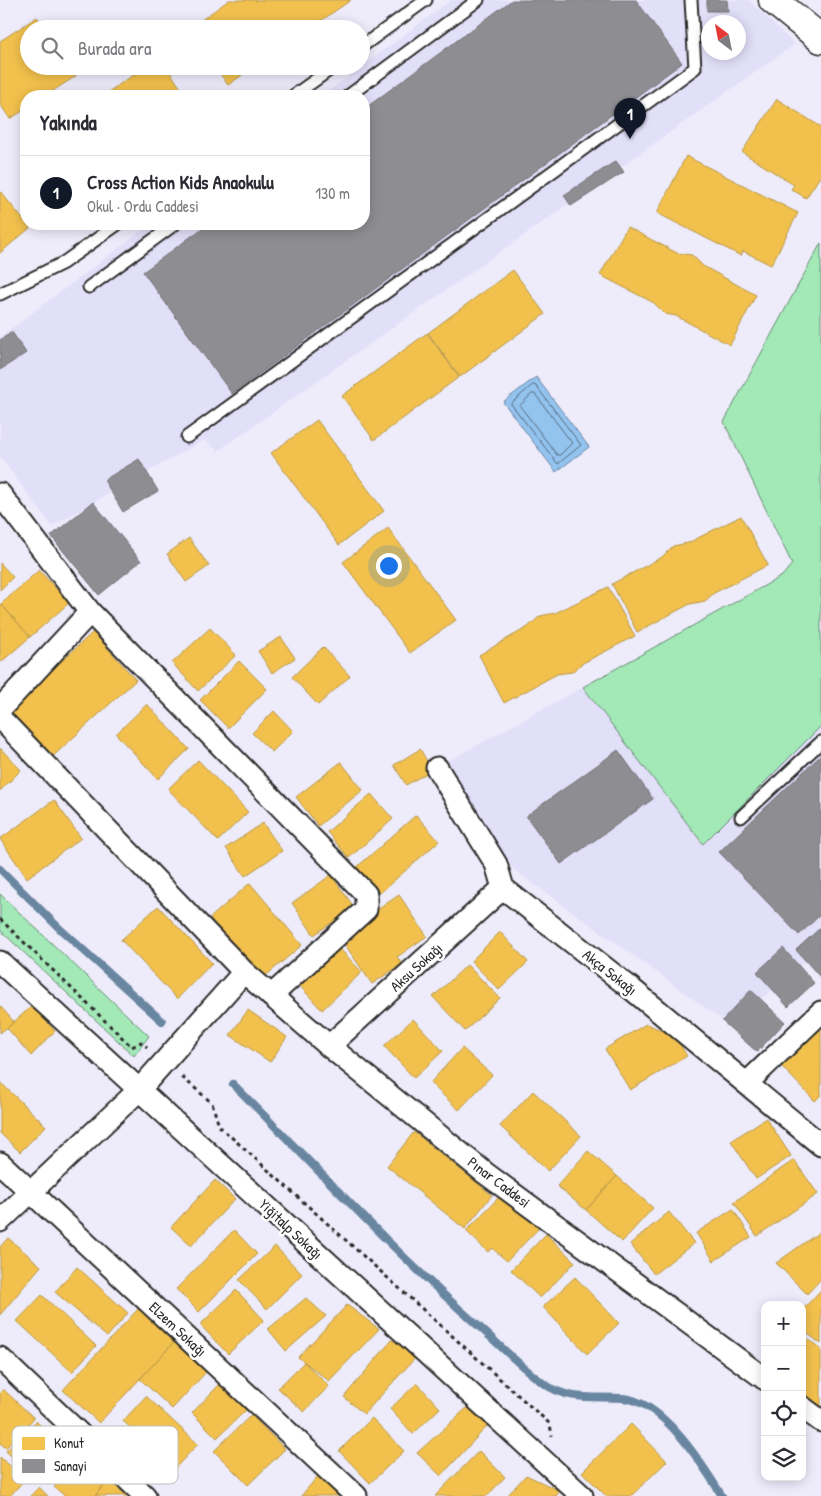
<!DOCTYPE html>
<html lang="tr">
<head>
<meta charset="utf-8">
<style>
	:root { --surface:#fff; --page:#f2f2f3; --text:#2b2b33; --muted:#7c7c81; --line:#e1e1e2; --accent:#111827 }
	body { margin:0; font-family:"Patrick Hand",sans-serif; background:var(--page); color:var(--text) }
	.controls { position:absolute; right:15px; bottom:15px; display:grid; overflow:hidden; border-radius:10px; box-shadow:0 2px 12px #0003 }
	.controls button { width:45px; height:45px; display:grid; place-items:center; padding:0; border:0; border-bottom:1px solid var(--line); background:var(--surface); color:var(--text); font:25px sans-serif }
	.compass { position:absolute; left:701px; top:15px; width:45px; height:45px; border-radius:50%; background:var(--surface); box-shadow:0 2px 12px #0003; rotate:328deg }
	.you { position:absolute; left:388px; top:565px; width:18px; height:18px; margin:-12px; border:4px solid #fff; border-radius:50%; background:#1a73e8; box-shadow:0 0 0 8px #1a73e833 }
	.badge { display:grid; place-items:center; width:32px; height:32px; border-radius:50%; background:var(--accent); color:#fff; font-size:16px; font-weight:700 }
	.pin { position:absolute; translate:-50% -41px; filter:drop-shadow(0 1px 2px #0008) }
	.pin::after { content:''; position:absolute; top:26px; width:18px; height:15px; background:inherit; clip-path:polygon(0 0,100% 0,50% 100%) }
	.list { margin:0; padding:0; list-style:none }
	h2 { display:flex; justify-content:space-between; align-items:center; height:65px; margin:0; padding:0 20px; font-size:21px }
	h2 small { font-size:16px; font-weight:400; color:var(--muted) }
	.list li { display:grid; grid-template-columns:32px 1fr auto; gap:15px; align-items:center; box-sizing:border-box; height:75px; padding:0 20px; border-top:1px solid var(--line) }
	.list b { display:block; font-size:19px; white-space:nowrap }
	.list p { margin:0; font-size:16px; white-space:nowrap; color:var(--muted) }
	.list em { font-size:16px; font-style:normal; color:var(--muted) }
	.icon { flex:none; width:28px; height:28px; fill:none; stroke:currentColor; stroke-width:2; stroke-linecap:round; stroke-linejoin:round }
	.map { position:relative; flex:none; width:821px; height:1496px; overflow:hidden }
	.search { position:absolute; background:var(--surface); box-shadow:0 2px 12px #0003; left:20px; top:20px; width:350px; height:55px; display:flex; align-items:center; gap:12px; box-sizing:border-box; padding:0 18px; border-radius:28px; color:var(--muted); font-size:19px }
	.panel { position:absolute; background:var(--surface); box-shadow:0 2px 12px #0003; left:20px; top:90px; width:350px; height:140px; border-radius:20px }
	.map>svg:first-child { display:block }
	.built { fill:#e2dff9; fill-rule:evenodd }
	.green { fill:#a2e9b7; stroke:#668a71 }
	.water { fill:#93c3ef; stroke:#6986a1 }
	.homes { fill:#f2c14e; stroke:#b69444 }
	.industry { fill:#8d8d92; stroke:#707073 }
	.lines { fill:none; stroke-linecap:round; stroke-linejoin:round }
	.shore { stroke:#556879; stroke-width:1 }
	.stream { stroke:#6986a1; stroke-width:8 }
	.lane-casing { stroke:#2b2b2b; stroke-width:15 }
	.street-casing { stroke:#2b2b2b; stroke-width:25 }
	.secondary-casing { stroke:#2b2b2b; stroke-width:31 }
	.path { stroke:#2b2b2b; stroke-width:3; stroke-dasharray:4 4; stroke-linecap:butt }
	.lane { stroke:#fff; stroke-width:11 }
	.street { stroke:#fff; stroke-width:21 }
	.secondary { stroke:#fff; stroke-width:28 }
	.labels { text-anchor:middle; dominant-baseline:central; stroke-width:5; stroke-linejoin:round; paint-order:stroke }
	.street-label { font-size:15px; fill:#2b2b2b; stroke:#fff }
	.key { fill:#fff; stroke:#bfbfbf; stroke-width:1 }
	.key-label { font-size:14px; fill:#2b2b2b }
</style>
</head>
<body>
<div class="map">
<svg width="821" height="1496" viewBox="0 0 821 1496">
	<rect width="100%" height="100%" fill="#eeecfb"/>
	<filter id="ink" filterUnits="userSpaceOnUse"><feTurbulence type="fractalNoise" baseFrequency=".02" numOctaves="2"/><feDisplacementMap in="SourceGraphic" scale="10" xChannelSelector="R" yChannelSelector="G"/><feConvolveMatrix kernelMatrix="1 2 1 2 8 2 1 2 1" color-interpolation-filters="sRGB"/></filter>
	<g filter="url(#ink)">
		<g class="built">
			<path d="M451 0H748L795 44 218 451 204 440 52 526 0 457V337L151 224H364V96H322ZM708 22H738V52H708Z"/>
			<polygon points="583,687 704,844 821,726 821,947 731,1026 513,869 443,764"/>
		</g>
		<g class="green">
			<polygon points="821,243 821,726 703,844 583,687 782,576 792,564 724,422"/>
			<polygon points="0,894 149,1036 134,1056 0,930"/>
		</g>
		<polygon class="water" points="536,377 589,447 556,472 503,402"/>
		<g class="homes">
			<polygon points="229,0 351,0 309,29 189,29"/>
			<polygon points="37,17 44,29 29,29 29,66 69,66 76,76 45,96 26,96 26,109 10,119 0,104 0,41"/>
			<polygon points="147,66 166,66 186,96 102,96"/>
			<polygon points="215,66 255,66 228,85"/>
			<polygon points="777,99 821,127 821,175 806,198 791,189 794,185 742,152"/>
			<polygon points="686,156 798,213 771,265 743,251 741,256 657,213"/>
			<polygon points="0,191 30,228 0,253"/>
			<polygon points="627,227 677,253 692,255 703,266 756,295 730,345 676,316 665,314 654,303 600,275"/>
			<polygon points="513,270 545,314 460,377 428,333"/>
			<polygon points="427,333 459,377 374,440 342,396"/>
			<polygon points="317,420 384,511 339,545 271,453"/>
			<polygon points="741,516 768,565 714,593 705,601 690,604 637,632 612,584 662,557 673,546 688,543"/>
			<polygon points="388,528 456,620 410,653 343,562"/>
			<polygon points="189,538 209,566 186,582 167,554"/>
			<polygon points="0,563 13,577 0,590"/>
			<polygon points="39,570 69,603 30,637 1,604"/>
			<polygon points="608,587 635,636 581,664 572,672 557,674 504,703 479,655 528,627 540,616 555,613"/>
			<polygon points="1,604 30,637 0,663 0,606"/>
			<polygon points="210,628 236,655 198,691 172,663"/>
			<polygon points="93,632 136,680 50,759 7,712"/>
			<polygon points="281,637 295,658 272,673 258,651"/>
			<polygon points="323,647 350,676 318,705 292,677"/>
			<polygon points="239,661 267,689 228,728 200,700"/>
			<polygon points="147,704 189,749 158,779 116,734"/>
			<polygon points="274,711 293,731 272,752 252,733"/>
			<polygon points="0,748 21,770 0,791"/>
			<polygon points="420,749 432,770 406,785 394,765"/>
			<polygon points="198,760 248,812 218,841 168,789"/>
			<polygon points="341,762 363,790 318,826 296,797"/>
			<polygon points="371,794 393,819 349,858 327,832"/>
			<polygon points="54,800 81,838 27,878 0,839"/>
			<polygon points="416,815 439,841 380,893 357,867"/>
			<polygon points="263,823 282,851 245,876 226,848"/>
			<polygon points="331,875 354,907 314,935 292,903"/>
			<polygon points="250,883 302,945 262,979 210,918"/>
			<polygon points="399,895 427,936 397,957 402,964 372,984 339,936"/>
			<polygon points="158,906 212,963 177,999 121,940"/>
			<polygon points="500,932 528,962 499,990 471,961"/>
			<polygon points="338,947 362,972 322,1010 298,984"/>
			<polygon points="467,965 500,998 465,1031 433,997"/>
			<polygon points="0,1006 14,1022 0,1033"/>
			<polygon points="32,1006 55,1031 31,1056 7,1028"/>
			<polygon points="248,1010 287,1037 270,1062 230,1035"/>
			<polygon points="413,1019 443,1051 414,1078 384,1046"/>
			<polygon points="646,1024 674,1035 687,1056 630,1090 605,1049"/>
			<polygon points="821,1028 821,1095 815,1101 781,1066"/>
			<polygon points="462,1048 492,1075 459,1110 430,1083"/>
			<polygon points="0,1082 46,1126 20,1152 0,1133"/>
			<polygon points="533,1091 581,1136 548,1171 500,1126"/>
			<polygon points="766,1118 791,1156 756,1179 731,1141"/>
			<polygon points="414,1132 492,1195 465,1229 387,1166"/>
			<polygon points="588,1151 617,1176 586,1210 557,1186"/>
			<polygon points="794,1160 818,1194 757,1236 734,1202"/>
			<polygon points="617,1176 653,1208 622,1242 586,1210"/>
			<polygon points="215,1180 235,1199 191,1246 171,1227"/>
			<polygon points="503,1193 539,1228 507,1261 492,1248 488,1252 466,1231"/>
			<polygon points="733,1209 751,1237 714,1261 696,1233"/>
			<polygon points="669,1212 694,1243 654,1274 630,1244"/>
			<polygon points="234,1230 257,1254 199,1312 176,1289"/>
			<polygon points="821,1231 821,1279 807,1294 776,1263"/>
			<polygon points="546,1234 575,1262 540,1298 511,1270"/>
			<polygon points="8,1238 41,1266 0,1315 0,1247"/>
			<polygon points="275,1246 302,1274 267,1309 239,1280"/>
			<polygon points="77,1267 128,1313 107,1337 55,1292"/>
			<polygon points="575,1277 619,1323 587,1354 543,1307"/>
			<polygon points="236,1290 264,1320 228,1354 200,1325"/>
			<polygon points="821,1290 821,1344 802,1329 802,1310"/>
			<polygon points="42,1295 96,1346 72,1372 17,1321"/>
			<polygon points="306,1298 326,1316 286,1351 268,1329"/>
			<polygon points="347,1305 379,1329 329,1381 298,1357"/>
			<polygon points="139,1308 175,1341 99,1423 63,1390"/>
			<polygon points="803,1335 821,1349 821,1409 802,1394"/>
			<polygon points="392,1340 417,1356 364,1414 344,1397"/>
			<polygon points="175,1341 207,1371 172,1409 140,1379"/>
			<polygon points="304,1362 329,1386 304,1412 278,1388"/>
			<polygon points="417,1383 440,1408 413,1434 390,1409"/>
			<polygon points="220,1384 246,1410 217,1438 192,1413"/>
			<polygon points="3,1389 34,1418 6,1448 0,1443 0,1393"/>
			<polygon points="146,1396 198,1444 175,1468 123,1421"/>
			<polygon points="469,1406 490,1423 441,1476 417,1453"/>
			<polygon points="251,1415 285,1449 248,1485 214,1451"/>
			<polygon points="372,1418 404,1451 370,1483 339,1451"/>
			<polygon points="36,1421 63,1447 33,1478 6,1451"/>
			<polygon points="631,1424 667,1461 631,1496 606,1496 582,1472"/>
			<polygon points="479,1451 505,1477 487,1496 435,1496"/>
			<polygon points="81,1456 108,1480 95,1496 65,1496 54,1487"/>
			<polygon points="0,1457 25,1479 10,1496 0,1496"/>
			<polygon points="526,1475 560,1491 556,1496 507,1496"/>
			<polygon points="318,1476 340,1496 301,1496"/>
			<polygon points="108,1480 127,1496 95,1496"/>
			<polygon points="39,1487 48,1496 30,1496"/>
		</g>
		<g class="industry">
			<polygon points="512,0 636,0 682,63 232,394 143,272 208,224 364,224 364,109"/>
			<polygon points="707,0 727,0 728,11 707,11"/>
			<polygon points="616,161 624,172 571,206 564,195"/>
			<polygon points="12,332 26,353 0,370 0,340"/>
			<polygon points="139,459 158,491 123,512 104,480"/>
			<polygon points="93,502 141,561 99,595 51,536"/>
			<polygon points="618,750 653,799 561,864 526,816"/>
			<polygon points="821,755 821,914 799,935 719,852"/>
			<polygon points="820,928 821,976 820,977 796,950"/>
			<polygon points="783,948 814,983 788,1007 757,972"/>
			<polygon points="751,990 785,1022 757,1052 722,1021"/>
		</g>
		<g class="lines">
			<g class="shore">
				<polygon points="533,385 536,386 581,445 558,464 511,404"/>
				<polygon points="532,394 535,394 572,443 560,455 557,455 520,406"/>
			</g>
			<g class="stream">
				<polyline points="0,869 59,928 162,1021"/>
				<path d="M233 1084C313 1164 390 1248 475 1323 497 1342 519 1366 543 1383 570 1402 593 1396 623 1398 663 1401 703 1465 722 1496"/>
			</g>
			<defs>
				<g id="lane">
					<polyline points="361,47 426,0"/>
					<polyline points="293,96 335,66"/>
					<polyline points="348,96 478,0"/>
					<polyline points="89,287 175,224"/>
					<polyline points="0,294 63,263 118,224"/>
					<polyline points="187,437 695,68 691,0"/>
					<polyline points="741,817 821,742"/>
				</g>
				<g id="street">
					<polyline points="0,494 90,612 0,709"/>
					<polyline points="90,612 366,894 366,909 271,996"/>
					<polyline points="0,718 244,972 329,1046 485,1173 765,1379"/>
					<polyline points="437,768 496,864 503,888 628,986 821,1145"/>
					<polyline points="0,962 582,1496"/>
					<polyline points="329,1046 503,888"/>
					<polyline points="747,1083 821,1012"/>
					<polyline points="0,1163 356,1496"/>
					<polyline points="0,1221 139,1090 244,972"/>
					<polyline points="0,1358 145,1496"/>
					<polyline points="802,1407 821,1421"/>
				</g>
				<polyline id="secondary" points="773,0 821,39"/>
			</defs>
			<use href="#lane" class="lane-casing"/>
			<use href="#street" class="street-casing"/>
			<use href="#secondary" class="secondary-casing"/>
			<g class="path">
				<polyline points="0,919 132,1047 141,1042 147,1047"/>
				<polyline points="182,1077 212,1103 219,1126 550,1424 552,1436"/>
			</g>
			<use href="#lane" class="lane"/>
			<use href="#street" class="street"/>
			<use href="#secondary" class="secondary"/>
		</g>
	</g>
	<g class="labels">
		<g class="street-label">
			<text transform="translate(416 967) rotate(-42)">Aksu Sokağı</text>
			<text transform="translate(610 972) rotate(38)">Akça Sokağı</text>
			<text transform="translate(499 1182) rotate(37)">Pınar Caddesi</text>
			<text transform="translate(291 1229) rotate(43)">Yiğitalp Sokağı</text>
			<text transform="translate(178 1329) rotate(43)">Elzem Sokağı</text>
		</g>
	</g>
	<rect x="12" y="1426" width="166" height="58" rx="8" class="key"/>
	<rect x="22" y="1437" width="23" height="13" fill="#f2c14e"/>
	<rect x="22" y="1459" width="23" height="14" fill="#8d8d92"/>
	<g class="key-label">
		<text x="54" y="1448">Konut</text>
		<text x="54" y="1471">Sanayi</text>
	</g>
</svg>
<div class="controls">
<button>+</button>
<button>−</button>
<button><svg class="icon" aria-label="locate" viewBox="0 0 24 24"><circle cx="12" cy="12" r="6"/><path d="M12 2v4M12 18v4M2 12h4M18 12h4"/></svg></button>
<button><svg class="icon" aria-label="layers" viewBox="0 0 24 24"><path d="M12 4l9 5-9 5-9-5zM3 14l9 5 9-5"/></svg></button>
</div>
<svg class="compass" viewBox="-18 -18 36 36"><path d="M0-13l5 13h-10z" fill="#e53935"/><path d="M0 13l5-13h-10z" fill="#7c7c81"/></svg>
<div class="you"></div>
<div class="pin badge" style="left:630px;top:139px">1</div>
<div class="search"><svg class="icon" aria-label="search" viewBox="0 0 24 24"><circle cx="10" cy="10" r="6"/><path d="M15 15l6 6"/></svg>Burada ara</div>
<section class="panel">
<h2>Yakında<small></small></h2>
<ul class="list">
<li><span class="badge">1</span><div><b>Cross Action Kids Anaokulu</b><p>Okul · Ordu Caddesi</p></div><em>130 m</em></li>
</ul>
</section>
</div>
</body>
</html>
